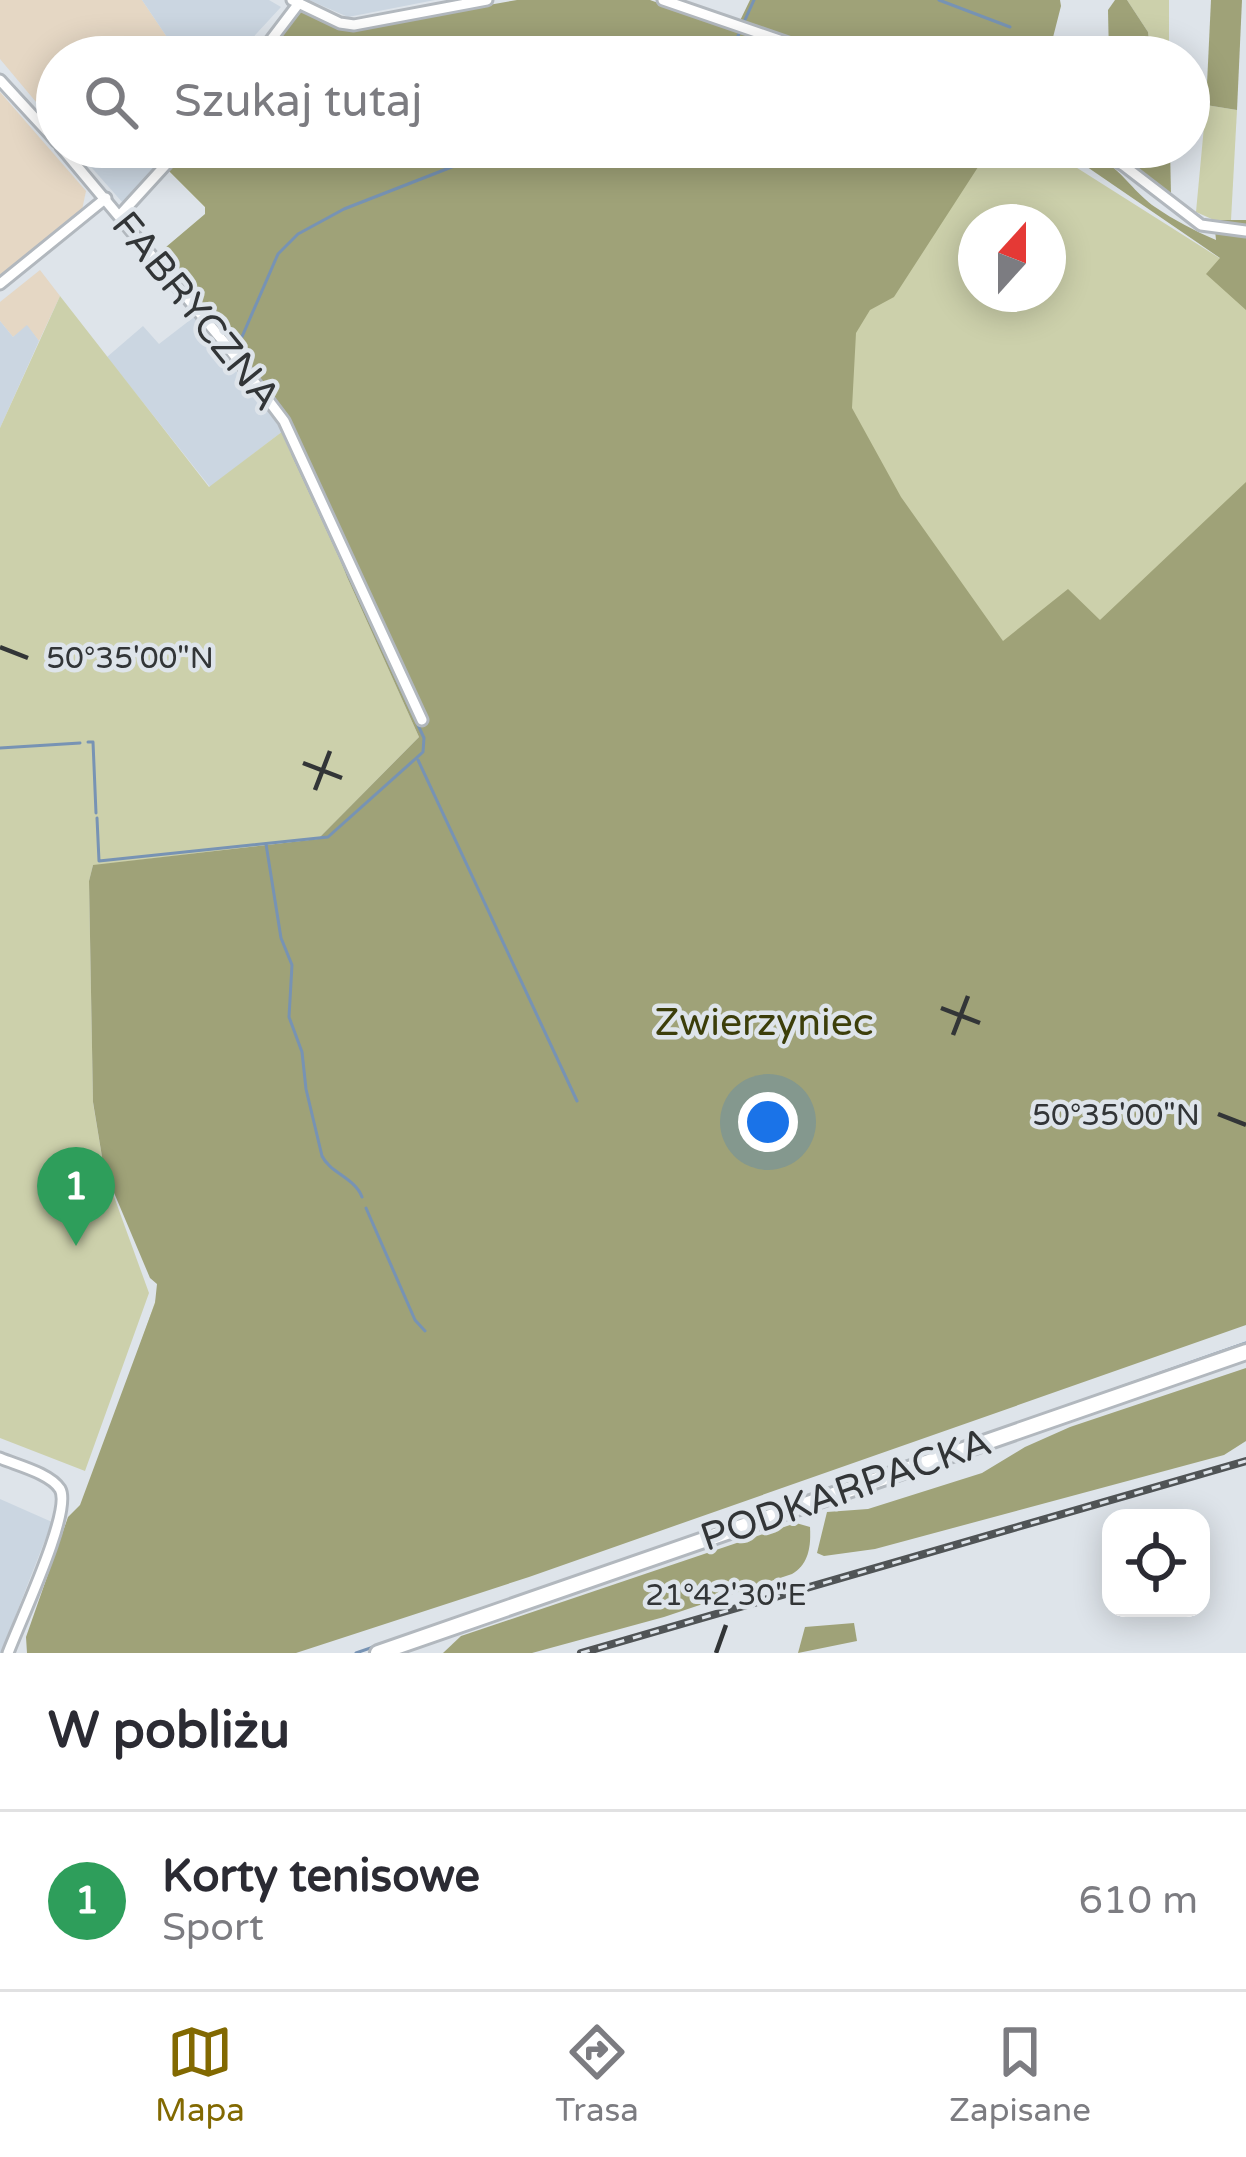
<!DOCTYPE html>
<html lang="pl">
<head>
<meta charset="utf-8">
<style>
	:root { --surface:#fff; --page:#f7f7f7; --text:#2b2b33; --muted:#7c7c81; --line:#e1e1e2; --accent:#826901 }
	body { margin:0; font-family:"Varela Round",sans-serif; background:var(--page); color:var(--text) }
	.controls { position:absolute; right:36px; bottom:36px; display:grid; overflow:hidden; border-radius:24px; box-shadow:0 6px 30px #0003 }
	.controls button { width:108px; height:108px; display:grid; place-items:center; padding:0; border:0; border-bottom:3px solid var(--line); background:var(--surface); color:var(--text); font:60px sans-serif }
	.compass { position:absolute; left:958px; top:204px; width:108px; height:108px; border-radius:50%; background:var(--surface); box-shadow:0 6px 30px #0003; rotate:21deg }
	.you { position:absolute; left:768px; top:1122px; width:42px; height:42px; margin:-30px; border:9px solid #fff; border-radius:50%; background:#1a73e8; box-shadow:0 0 0 18px #1a73e833 }
	.badge { display:grid; place-items:center; width:78px; height:78px; border-radius:50%; background:var(--accent); color:#fff; font-size:39px; font-weight:700 }
	.pin { position:absolute; translate:-50% -99px; filter:drop-shadow(0 3px 6px #0008) }
	.pin::after { content:''; position:absolute; top:63px; width:42px; height:36px; background:inherit; clip-path:polygon(0 0,100% 0,50% 100%) }
	.list { margin:0; padding:0; list-style:none }
	h2 { display:flex; justify-content:space-between; align-items:center; height:156px; margin:0; padding:0 48px; font-size:51px }
	h2 small { font-size:39px; font-weight:400; color:var(--muted) }
	.list li { display:grid; grid-template-columns:78px 1fr auto; gap:36px; align-items:center; box-sizing:border-box; height:180px; padding:0 48px; border-top:3px solid var(--line) }
	.list b { display:block; font-size:45px; white-space:nowrap }
	.list p { margin:0; font-size:39px; white-space:nowrap; color:var(--muted) }
	.list em { font-size:39px; font-style:normal; color:var(--muted) }
	.icon { flex:none; width:66px; height:66px; fill:none; stroke:currentColor; stroke-width:2; stroke-linecap:round; stroke-linejoin:round }
	.map { position:relative; flex:none; width:1246px; height:1653px; overflow:hidden }
	.search { position:absolute; background:var(--surface); box-shadow:0 6px 30px #0003; left:36px; right:36px; top:36px; height:132px; display:flex; align-items:center; gap:30px; box-sizing:border-box; padding:0 42px; border-radius:66px; color:var(--muted); font-size:45px }
	.sheet { height:336px; background:var(--surface) }
	nav { display:flex; justify-content:space-around; align-items:center; box-sizing:border-box; height:168px; border-top:3px solid var(--line); background:var(--surface); font-size:33px; color:var(--muted) }
	nav a { display:grid; justify-items:center; gap:6px }
	nav .on { color:var(--accent) }
	.map>svg:first-child { display:block }
	.commercial { fill:#e5d7c4 }
	.built { fill:#cbd6e1 }
	.green { fill:#ccd0ab; fill-rule:evenodd }
	.forest { fill:#9fa278 }
	.lines { fill:none; stroke-linecap:round; stroke-linejoin:round }
	.stream { stroke:#7793b4; stroke-width:3 }
	.street-casing { stroke:#b2b8be; stroke-width:15 }
	.secondary-casing { stroke:#b2b8be; stroke-width:20 }
	.street { stroke:#fff; stroke-width:9 }
	.secondary { stroke:#fff; stroke-width:14 }
	.rail-casing { stroke:#505456; stroke-width:8 }
	.rail { stroke:#dee4ea; stroke-width:3; stroke-dasharray:9; stroke-linecap:butt }
	.ticks { fill:none; stroke:#323537; stroke-width:4.5 }
	.labels { text-anchor:middle; dominant-baseline:central; stroke-width:9; stroke-linejoin:round; paint-order:stroke }
	.street-label { font-size:39px; fill:#323537; stroke:#dee4ea }
	.park-label { font-size:39px; fill:#3c3e0a; stroke:#dee4ea }
	.ticks-label { font-size:30px; text-anchor:middle; fill:#323537; stroke:#dee4ea; stroke-width:9; stroke-linejoin:round; paint-order:stroke }
</style>
</head>
<body>
<div class="map">
<svg width="1246" height="1653" viewBox="0 0 1246 1653">
	<rect width="100%" height="100%" fill="#dee4ea"/>
	<g class="commercial">
		<polygon points="0,0 142,0 171,43 155,57 57,57 57,127 0,59"/>
		<polygon points="0,92 86,191 82,210 0,276"/>
		<polygon points="40,270 60,296 39,341 27,326 13,337 0,321 0,302"/>
	</g>
	<g class="built">
		<polygon points="142,0 269,0 281,7 235,57 155,57 171,43"/>
		<polygon points="309,0 435,0 348,17"/>
		<polygon points="98,147 173,147 123,203 84,159"/>
		<polygon points="194,317 283,431 210,487 107,357 143,326 159,344"/>
		<polygon points="0,321 13,337 27,325 39,341 0,428"/>
		<polygon points="0,1499 52,1522 1,1653 0,1653"/>
	</g>
	<g class="green">
		<polygon points="1127,0 1169,0 1169,57 1151,57 1148,32"/>
		<polygon points="1206,105 1237,110 1231,220 1214,220 1196,212"/>
		<path d="M186 147H1044L1221 259 1246 240V1257L89 1491 162 1282 93 865 89 881 93 1103 104 1169 149 1293 85 1471 0 1438V428L60 296 209 487 283 431 291 434 347 577 419 737 318 839 99 865 316 846 427 750 299 437 286 415 159 253 205 215V207L167 169ZM976 222H1048V294H976Z"/>
	</g>
	<g class="forest">
		<polygon points="517,0 650,0 735,31 750,0 1060,0 1061,6 1048,57 265,57 301,12 346,30"/>
		<polygon points="1115,0 1127,0 1148,32 1151,57 1109,57 1108,10"/>
		<polygon points="1211,0 1242,0 1237,110 1206,105"/>
		<polygon points="188,147 991,147 894,297 870,310 856,333 852,408 901,497 1003,641 1068,589 1100,620 1246,482 1246,1325 529,1577 296,1653 27,1653 26,1637 68,1517 80,1505 155,1303 157,1284 150,1278 104,1169 93,1102 89,881 93,865 318,839 419,737 347,577 291,434 294,428 159,253 205,214 205,207 167,169"/>
		<path d="M1058 147C1111 147 1121 182 1155 207 1174 220 1195 231 1216 240L1214 220H1246V310L1206 274 1220 258Z"/>
		<polygon points="1112,147 1170,147 1171,195 1114,150"/>
		<polygon points="1246,1368 1246,1441 1224,1455 875,1549 824,1556 817,1553 827,1512 868,1509 982,1473 1025,1447 1070,1427"/>
		<path d="M796 1523 810 1527C811 1546 809 1564 792 1574L664 1617 532 1653H443L461 1636Z"/>
		<polygon points="854,1623 857,1641 798,1653 805,1627"/>
	</g>
	<g class="lines">
		<g class="stream">
			<polyline points="939,0 1010,27"/>
			<polyline points="744,22 754,0"/>
			<polyline points="727,57 739,34"/>
			<polyline points="238,346 278,254 298,234 344,209 503,147"/>
			<polyline points="88,742 93,742 96,813"/>
			<polyline points="0,748 80,743"/>
			<polyline points="418,760 577,1101"/>
			<polyline points="97,818 99,861 328,837 423,752 424,738 293,454"/>
			<path d="M266 844 281 938 292 965 289 1017 302 1052 306 1089 322 1156C330 1173 355 1178 362 1197"/>
			<polyline points="366,1208 415,1320 425,1331"/>
			<polyline points="874,1474 1246,1343"/>
			<polyline points="356,1653 807,1497"/>
		</g>
		<defs>
			<g id="street">
				<polyline points="292,0 340,23 354,25 487,0"/>
				<polyline points="663,0 829,57"/>
				<polyline points="258,57 299,3"/>
				<polyline points="0,80 57,142"/>
				<polyline points="61,147 228,347 284,421 422,720"/>
				<polyline points="1092,147 1123,165 1201,225 1246,231"/>
				<polyline points="120,215 182,147"/>
				<polyline points="0,284 106,198"/>
				<path d="M0 1458C16 1465 50 1473 60 1489 73 1511 18 1625 8 1653"/>
			</g>
			<polyline id="secondary" points="378,1653 1246,1352"/>
		</defs>
		<use href="#street" class="street-casing"/>
		<use href="#secondary" class="secondary-casing"/>
		<use href="#street" class="street"/>
		<use href="#secondary" class="secondary"/>
		<defs>
			<polyline id="rail" points="581,1653 1246,1461"/>
		</defs>
		<use href="#rail" class="rail-casing"/>
		<use href="#rail" class="rail"/>
	</g>
	<path class="ticks" d="M0 647 28 658M303 763 342 778M315 790 330 751M941 1008 980 1023M953 1035 968 996M1218 1114 1246 1125M716 1653 726 1625"/>
	<g class="labels">
		<g class="street-label">
			<text transform="translate(196 311) rotate(51)">FABRYCZNA</text>
			<text transform="translate(846 1490) rotate(-19)">PODKARPACKA</text>
		</g>
		<g class="park-label">
			<text x="764" y="1022">Zwierzyniec</text>
		</g>
	</g>
	<g class="ticks-label">
		<text x="130" y="668">50°35'00"N</text>
		<text x="1116" y="1125">50°35'00"N</text>
		<text x="726" y="1605">21°42'30"E</text>
	</g>
</svg>
<div class="controls">
<button><svg class="icon" aria-label="locate" viewBox="0 0 24 24"><circle cx="12" cy="12" r="6"/><path d="M12 2v4M12 18v4M2 12h4M18 12h4"/></svg></button>
</div>
<svg class="compass" viewBox="-18 -18 36 36"><path d="M0-13l5 13h-10z" fill="#e53935"/><path d="M0 13l5-13h-10z" fill="#7c7c81"/></svg>
<div class="you"></div>
<div class="pin badge" style="left:76px;top:1246px;background:#2e9e5b">1</div>
<div class="search"><svg class="icon" aria-label="search" viewBox="0 0 24 24"><circle cx="10" cy="10" r="6"/><path d="M15 15l6 6"/></svg>Szukaj tutaj</div>
</div>
<section class="sheet">
<h2>W pobliżu<small></small></h2>
<ul class="list">
<li><span class="badge" style="background:#2e9e5b">1</span><div><b>Korty tenisowe</b><p>Sport</p></div><em>610 m</em></li>
</ul>
</section>
<nav>
<a class="on"><svg class="icon" aria-label="map" viewBox="0 0 24 24"><path d="M3 6l6-2 6 2 6-2v14l-6 2-6-2-6 2zM9 4v14M15 6v14"/></svg>Mapa</a>
<a><svg class="icon" aria-label="directions" viewBox="0 0 24 24"><path d="M12 3l9 9-9 9-9-9zM9 14v-3h6M13 9l2 2-2 2"/></svg>Trasa</a>
<a><svg class="icon" aria-label="saved" viewBox="0 0 24 24"><path d="M7 4h10v16l-5-4-5 4z"/></svg>Zapisane</a>
</nav>
</body>
</html>
